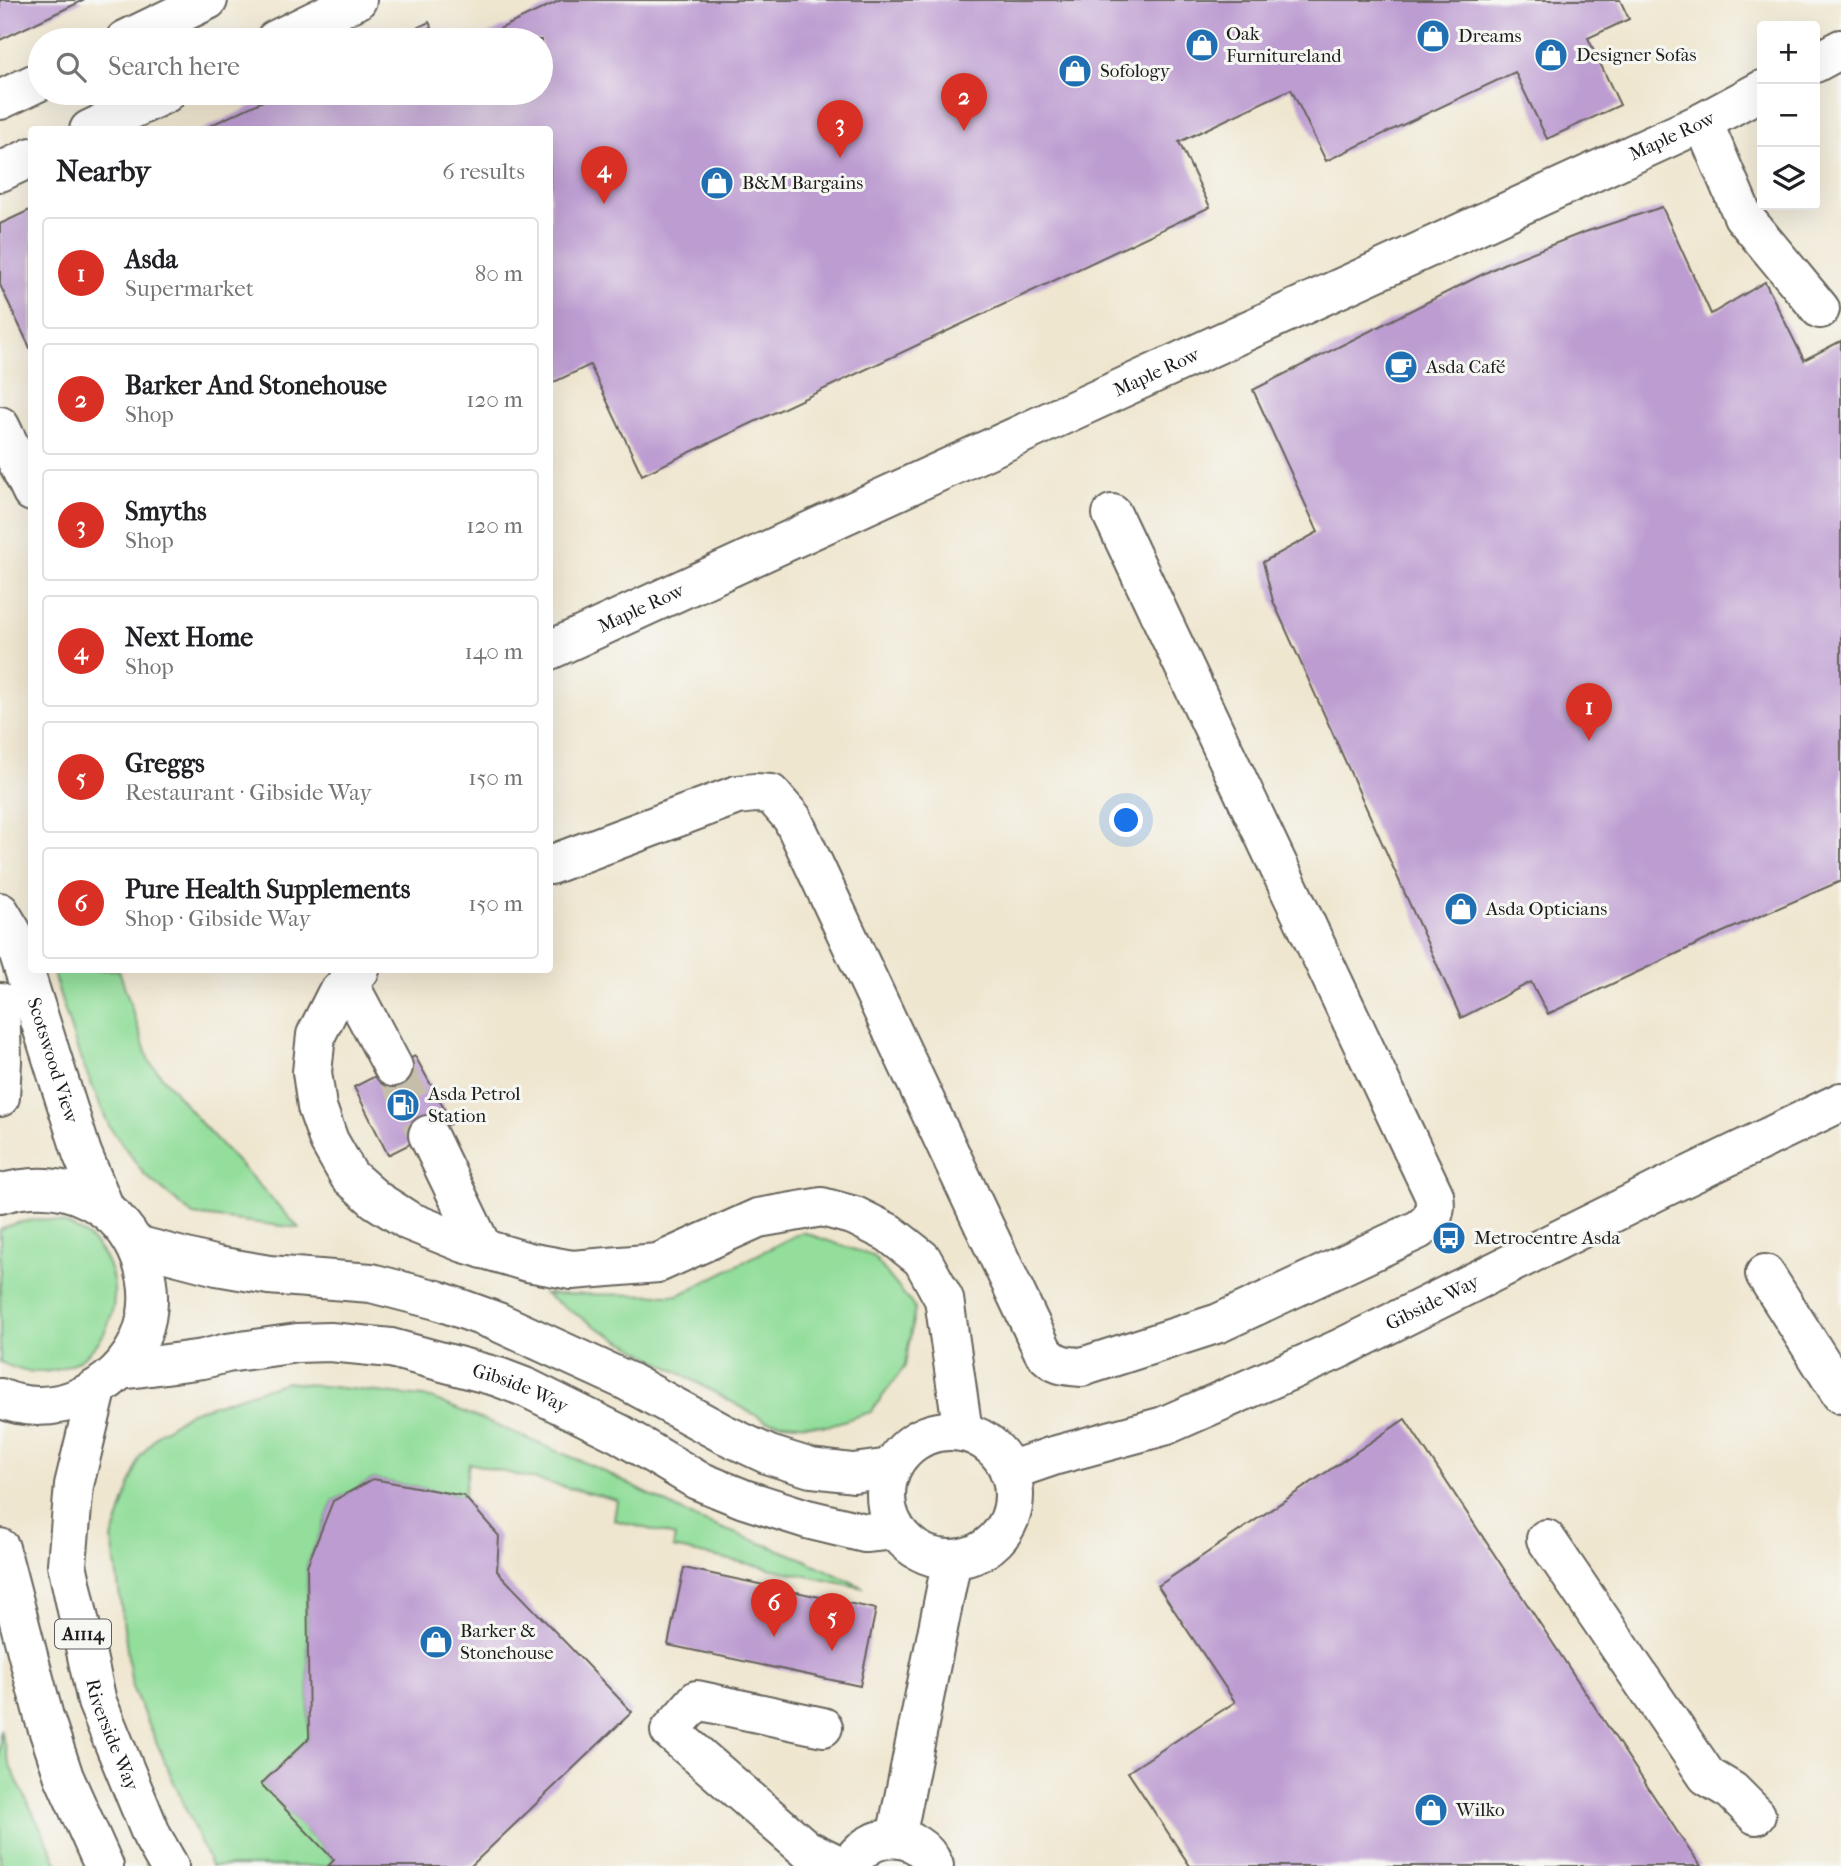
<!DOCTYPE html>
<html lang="en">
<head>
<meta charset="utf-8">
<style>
	:root { --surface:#fff; --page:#f6f6f6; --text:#202124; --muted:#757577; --line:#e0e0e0; --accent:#d93025 }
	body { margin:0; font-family:"IM FELL French Canon",serif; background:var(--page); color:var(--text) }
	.controls { position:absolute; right:21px; top:21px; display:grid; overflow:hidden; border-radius:7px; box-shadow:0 7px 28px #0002 }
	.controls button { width:63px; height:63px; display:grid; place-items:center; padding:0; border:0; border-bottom:2px solid var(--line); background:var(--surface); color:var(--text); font:35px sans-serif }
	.you { position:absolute; left:1127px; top:821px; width:24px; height:24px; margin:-18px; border:5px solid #fff; border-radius:50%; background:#1a73e8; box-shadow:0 0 0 10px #1a73e833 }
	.badge { display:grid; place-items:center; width:46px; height:46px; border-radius:50%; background:var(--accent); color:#fff; font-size:23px; font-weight:700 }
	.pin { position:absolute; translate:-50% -58px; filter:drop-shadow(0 2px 4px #0008) }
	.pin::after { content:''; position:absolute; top:37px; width:24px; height:21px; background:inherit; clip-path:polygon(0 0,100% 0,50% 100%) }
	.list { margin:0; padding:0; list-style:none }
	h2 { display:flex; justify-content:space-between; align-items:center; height:91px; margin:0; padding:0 28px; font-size:30px }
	h2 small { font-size:23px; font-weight:400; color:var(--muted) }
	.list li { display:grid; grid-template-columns:46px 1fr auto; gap:21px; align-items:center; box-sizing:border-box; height:112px; margin:0 14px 14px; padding:0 14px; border:2px solid var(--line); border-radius:7px }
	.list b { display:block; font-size:26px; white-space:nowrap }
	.list p { margin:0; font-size:23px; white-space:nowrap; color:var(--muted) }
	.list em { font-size:23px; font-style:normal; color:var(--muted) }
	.icon { flex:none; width:38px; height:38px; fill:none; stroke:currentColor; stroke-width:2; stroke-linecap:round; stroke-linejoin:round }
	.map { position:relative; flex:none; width:1841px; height:1866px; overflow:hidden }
	.search { position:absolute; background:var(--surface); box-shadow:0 7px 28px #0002; left:28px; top:28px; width:525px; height:77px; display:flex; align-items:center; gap:18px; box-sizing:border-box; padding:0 24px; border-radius:38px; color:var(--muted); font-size:26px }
	.panel { position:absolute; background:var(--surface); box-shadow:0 7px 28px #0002; left:28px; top:126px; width:525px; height:847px; border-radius:7px }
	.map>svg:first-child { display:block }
	.green { fill:#93de9b; stroke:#587d5c; stroke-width:2 }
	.building { fill:#bd9cd1 }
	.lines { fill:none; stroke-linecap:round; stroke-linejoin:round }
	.minor-tunnel { stroke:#c5beab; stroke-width:38; stroke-dasharray:38 19; stroke-linecap:butt }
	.minor-casing { stroke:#66635b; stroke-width:42 }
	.major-casing { stroke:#66635b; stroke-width:42 }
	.minor { stroke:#fff; stroke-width:38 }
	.major { stroke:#fff; stroke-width:38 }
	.labels { text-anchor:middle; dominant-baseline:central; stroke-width:6; stroke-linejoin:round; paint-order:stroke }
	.shield { fill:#f6f6f2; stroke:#5d5d5c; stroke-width:2 }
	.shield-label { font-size:18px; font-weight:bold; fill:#1c1c1c }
	.poi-label { font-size:19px; fill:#1c1c1c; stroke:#f6f6f2; text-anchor:start }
	.street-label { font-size:19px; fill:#1c1c1c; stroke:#f6f6f2 }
</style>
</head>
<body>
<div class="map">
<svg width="1841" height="1866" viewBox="0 0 1841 1866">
	<rect width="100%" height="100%" fill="#f6f6f2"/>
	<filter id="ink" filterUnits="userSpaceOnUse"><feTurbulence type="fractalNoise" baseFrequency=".0143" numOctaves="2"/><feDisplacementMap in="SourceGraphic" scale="14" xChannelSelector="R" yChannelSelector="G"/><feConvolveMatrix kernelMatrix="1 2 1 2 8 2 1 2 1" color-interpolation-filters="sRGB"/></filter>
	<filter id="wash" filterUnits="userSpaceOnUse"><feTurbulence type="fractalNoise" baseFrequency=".00686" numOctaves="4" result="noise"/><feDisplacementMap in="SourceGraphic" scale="28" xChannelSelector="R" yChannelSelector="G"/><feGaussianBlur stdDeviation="1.57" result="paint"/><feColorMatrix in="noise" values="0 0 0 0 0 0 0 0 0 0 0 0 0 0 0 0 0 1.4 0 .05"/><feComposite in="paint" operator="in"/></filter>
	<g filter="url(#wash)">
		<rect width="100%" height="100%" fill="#efe6cf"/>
		<g class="green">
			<polygon points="52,970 119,970 149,1061 200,1122 299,1228 193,1215 145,1175 109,1126 79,1055"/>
			<path d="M40 1219C49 1220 59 1221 66 1224 150 1260 116 1383 25 1371 17 1370 8 1365 0 1362V1230L16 1223Z"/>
			<polygon points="802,1232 873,1256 915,1308 905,1366 871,1412 827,1426 768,1422 598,1328 544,1294 679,1295"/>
			<polygon points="286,1382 431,1398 595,1467 697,1519 801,1558 864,1588 673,1548 675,1536 614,1520 617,1500 469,1463 464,1496 373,1479 333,1501 307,1566 309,1738 262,1784 334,1860 328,1866 211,1866 132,1687 112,1539 139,1458 159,1433 191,1412"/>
			<polygon points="0,1729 10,1766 59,1866 0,1866"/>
		</g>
		<g id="blocks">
			<g class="building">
				<polygon points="0,0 84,0 0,40"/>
				<polygon points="561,0 1620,0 1629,19 1588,38 1620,105 1547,139 1515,72 1326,161 1291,89 1179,142 1210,207 642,475 590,365 550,384 550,130 201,130 280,93 541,93 541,40 476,40"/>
				<polygon points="429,22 437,40 391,40"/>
				<polygon points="1662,207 1711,314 1765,282 1804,360 1841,341 1841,881 1723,932 1548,1014 1531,982 1461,1018 1273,601 1263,562 1318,532 1253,390 1503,264 1582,233"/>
				<polygon points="32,209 32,352 0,285 0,224"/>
				<polygon points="415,1056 452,1123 388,1155 354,1087"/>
				<polygon points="1405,1419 1690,1851 1701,1866 1190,1866 1128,1772 1235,1702 1158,1586"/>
				<polygon points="373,1479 464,1496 499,1536 497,1571 632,1712 471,1866 328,1866 334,1860 261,1784 309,1738 307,1566 333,1501"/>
				<polygon points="684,1568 876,1609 860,1686 668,1645"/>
			</g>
		</g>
	</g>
	<g filter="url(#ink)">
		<use href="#blocks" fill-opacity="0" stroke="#66635b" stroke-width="2"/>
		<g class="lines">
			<polyline class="minor-tunnel" points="393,1067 428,1135"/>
			<defs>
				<g id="minor">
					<polyline points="125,40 208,0"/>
					<polyline points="275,40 357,0"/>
					<polyline points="1815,63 1841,49"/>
					<polyline points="0,100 40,81"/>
					<polyline points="1703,122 1743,216 1820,309"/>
					<polyline points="89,130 166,93"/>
					<polyline points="0,172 32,157"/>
					<polyline points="0,426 32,492"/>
					<path id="s1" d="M550 650 1703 122 1762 90"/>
					<path d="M550 865 737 795 755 793 771 794 792 818 1043 1351C1054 1365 1064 1366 1082 1367L1219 1323 1418 1230C1433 1220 1437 1213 1434 1195L1112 514"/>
					<path id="s2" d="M0 912 12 932 82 1153 105 1209"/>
					<polyline points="360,970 336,995 316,1035 312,1072 317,1107 329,1141 349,1176 376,1200 409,1221 464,1243 528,1262 572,1270 658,1263 758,1218 822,1207 855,1216 889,1233 922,1259 944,1299 963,1432"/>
					<polyline points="348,982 393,1067"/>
					<polyline points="0,1002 2,1061 0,1097"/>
					<polyline points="428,1135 483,1249"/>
					<polyline points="136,1245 217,1266 269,1275 371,1283 437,1300 498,1322 627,1381 722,1433 769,1455 811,1468 853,1473 891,1468"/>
					<polyline points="1765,1274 1841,1394"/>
					<path id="s3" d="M121 1370 203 1359 227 1353 297 1343 330 1342 391 1348 498 1377 527 1388 620 1434 697 1480 744 1499 807 1519 865 1533 896 1530"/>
					<circle cx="950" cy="1495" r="64"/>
					<path id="s4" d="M1009 1471 1053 1456 1164 1426 1337 1350 1669 1185 1841 1102"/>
					<polyline points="1546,1539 1707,1776 1732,1791 1756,1815"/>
					<polyline points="823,1727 697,1700 670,1731 806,1849 841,1866"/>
					<polyline points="896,1838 952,1559"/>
					<path d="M850 1866C866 1831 918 1828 934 1866"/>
				</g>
				<g id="major">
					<path d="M0 1194C141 1152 209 1341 78 1398 56 1408 23 1409 0 1398"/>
					<path id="s5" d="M97 1390 74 1485 67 1564 97 1702 152 1836 169 1866"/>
					<polyline points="0,1548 44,1717 64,1777 104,1866"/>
				</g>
			</defs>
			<use href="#minor" class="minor-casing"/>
			<use href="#major" class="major-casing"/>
			<use href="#minor" class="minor"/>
			<use href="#major" class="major"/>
		</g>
	</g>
	<defs>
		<symbol id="shop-disc" viewBox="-11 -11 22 22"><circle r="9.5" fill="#1f6fb2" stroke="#f6f6f2"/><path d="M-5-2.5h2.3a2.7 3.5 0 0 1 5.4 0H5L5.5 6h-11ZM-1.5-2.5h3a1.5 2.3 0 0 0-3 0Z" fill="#fff"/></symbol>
		<symbol id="cafe-disc" viewBox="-11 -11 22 22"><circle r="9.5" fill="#1f6fb2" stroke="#f6f6f2"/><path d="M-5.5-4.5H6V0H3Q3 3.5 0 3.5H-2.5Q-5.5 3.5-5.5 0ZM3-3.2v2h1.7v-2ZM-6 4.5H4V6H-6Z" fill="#fff"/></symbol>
		<symbol id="fuel-disc" viewBox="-11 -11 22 22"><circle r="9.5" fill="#1f6fb2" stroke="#f6f6f2"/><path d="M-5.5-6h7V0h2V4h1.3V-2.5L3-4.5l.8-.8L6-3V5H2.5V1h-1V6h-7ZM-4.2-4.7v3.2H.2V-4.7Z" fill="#fff"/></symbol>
		<symbol id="bus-disc" viewBox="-11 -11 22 22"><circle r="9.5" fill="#1f6fb2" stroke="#f6f6f2"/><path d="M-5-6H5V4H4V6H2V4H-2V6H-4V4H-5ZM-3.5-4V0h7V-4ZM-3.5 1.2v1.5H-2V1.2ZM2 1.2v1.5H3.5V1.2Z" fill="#fff"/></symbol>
	</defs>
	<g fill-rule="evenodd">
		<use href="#shop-disc" x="1414" y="17" width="38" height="38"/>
		<use href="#shop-disc" x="1183" y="26" width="38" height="38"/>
		<use href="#shop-disc" x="1532" y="36" width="38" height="38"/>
		<use href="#shop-disc" x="1056" y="52" width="38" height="38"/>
		<use href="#shop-disc" x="698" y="164" width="38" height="38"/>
		<use href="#cafe-disc" x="1382" y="348" width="38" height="38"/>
		<use href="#shop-disc" x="1442" y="890" width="38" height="38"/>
		<use href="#fuel-disc" x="384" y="1086" width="38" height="38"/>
		<use href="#bus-disc" x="1430" y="1219" width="38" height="38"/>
		<use href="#shop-disc" x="417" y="1623" width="38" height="38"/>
		<use href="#shop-disc" x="1412" y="1791" width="38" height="38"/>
	</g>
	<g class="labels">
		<rect class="shield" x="55" y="1619.5" width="56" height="29" rx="5"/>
		<g class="shield-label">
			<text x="83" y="1634">A1114</text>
		</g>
		<g class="poi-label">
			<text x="1226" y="34">Oak<tspan x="1226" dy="22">Furnitureland</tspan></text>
			<text x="1458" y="36">Dreams</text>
			<text x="1576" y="55">Designer Sofas</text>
			<text x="1100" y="71">Sofology</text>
			<text x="742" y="183">B&amp;M Bargains</text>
			<text x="1426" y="367">Asda Café</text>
			<text x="1486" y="909">Asda Opticians</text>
			<text x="428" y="1094">Asda Petrol<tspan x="428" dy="22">Station</tspan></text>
			<text x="1474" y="1238">Metrocentre Asda</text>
			<text x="460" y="1631">Barker &amp;<tspan x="460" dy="22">Stonehouse</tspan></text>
			<text x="1456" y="1810">Wilko</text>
		</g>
		<g class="street-label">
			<text stroke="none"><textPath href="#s1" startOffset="1234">Maple Row</textPath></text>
			<text stroke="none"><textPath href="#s1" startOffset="667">Maple Row</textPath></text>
			<text stroke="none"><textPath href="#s1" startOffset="100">Maple Row</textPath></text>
			<text stroke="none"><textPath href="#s2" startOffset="158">Scotswood View</textPath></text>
			<text stroke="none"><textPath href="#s4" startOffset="457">Gibside Way</textPath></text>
			<text stroke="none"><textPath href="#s3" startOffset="408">Gibside Way</textPath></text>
			<text stroke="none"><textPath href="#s5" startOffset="354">Riverside Way</textPath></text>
		</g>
	</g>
</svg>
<div class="controls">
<button>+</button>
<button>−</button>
<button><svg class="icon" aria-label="layers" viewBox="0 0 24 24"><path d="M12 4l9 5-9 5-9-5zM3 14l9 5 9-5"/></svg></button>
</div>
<div class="you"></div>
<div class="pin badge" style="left:1589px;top:741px">1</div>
<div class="pin badge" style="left:964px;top:131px">2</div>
<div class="pin badge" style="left:840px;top:158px">3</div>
<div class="pin badge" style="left:604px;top:204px">4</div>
<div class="pin badge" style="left:832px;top:1651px">5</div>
<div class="pin badge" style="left:774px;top:1637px">6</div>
<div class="search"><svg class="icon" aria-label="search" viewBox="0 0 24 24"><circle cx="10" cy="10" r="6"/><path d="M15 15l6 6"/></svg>Search here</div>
<section class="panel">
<h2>Nearby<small>6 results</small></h2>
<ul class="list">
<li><span class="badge">1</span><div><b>Asda</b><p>Supermarket</p></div><em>80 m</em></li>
<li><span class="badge">2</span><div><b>Barker And Stonehouse</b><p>Shop</p></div><em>120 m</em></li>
<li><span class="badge">3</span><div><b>Smyths</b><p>Shop</p></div><em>120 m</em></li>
<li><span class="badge">4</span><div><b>Next Home</b><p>Shop</p></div><em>140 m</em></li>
<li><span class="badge">5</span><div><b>Greggs</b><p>Restaurant · Gibside Way</p></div><em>150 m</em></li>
<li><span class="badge">6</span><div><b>Pure Health Supplements</b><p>Shop · Gibside Way</p></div><em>150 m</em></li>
</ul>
</section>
</div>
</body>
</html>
